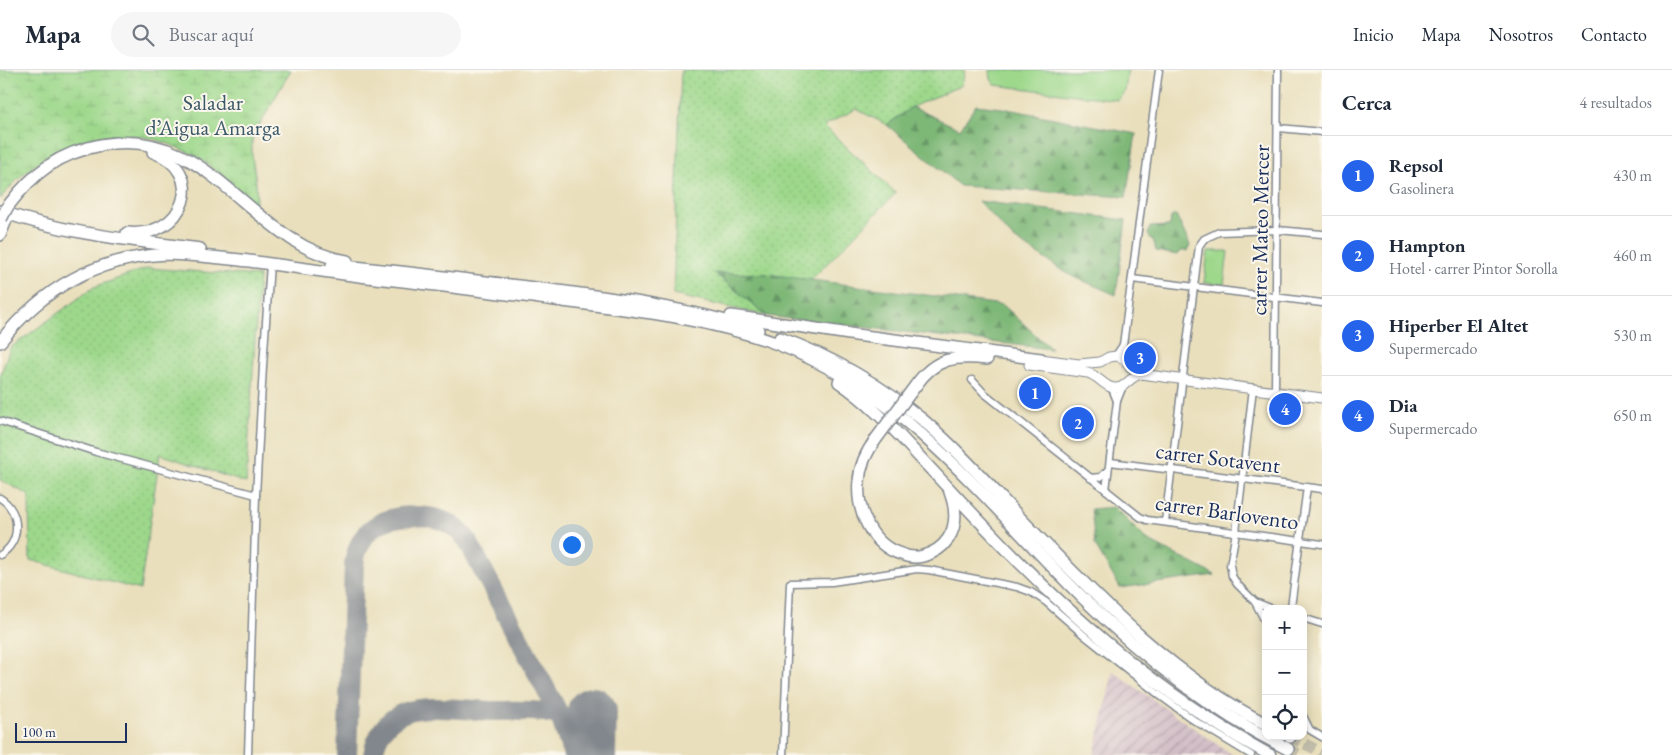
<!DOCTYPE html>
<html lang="es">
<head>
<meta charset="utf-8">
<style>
	:root { --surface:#fff; --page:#f6f6f7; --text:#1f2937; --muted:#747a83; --line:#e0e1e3; --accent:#2563eb }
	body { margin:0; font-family:"EB Garamond",serif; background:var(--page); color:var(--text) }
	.controls { position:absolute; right:15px; bottom:15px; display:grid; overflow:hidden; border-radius:10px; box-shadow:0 2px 12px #0003 }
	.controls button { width:45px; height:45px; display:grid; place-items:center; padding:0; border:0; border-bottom:1px solid var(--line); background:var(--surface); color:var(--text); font:25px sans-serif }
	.scale { position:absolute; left:15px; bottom:12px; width:112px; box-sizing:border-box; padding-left:5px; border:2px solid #1b2f5e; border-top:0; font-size:14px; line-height:18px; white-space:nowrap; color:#1b2f5e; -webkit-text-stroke:4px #fbf7ec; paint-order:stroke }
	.you { position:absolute; left:571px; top:474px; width:18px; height:18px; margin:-12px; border:4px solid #fff; border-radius:50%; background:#1a73e8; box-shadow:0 0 0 8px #1a73e833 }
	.badge { display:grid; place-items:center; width:32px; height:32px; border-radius:50%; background:var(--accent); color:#fff; font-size:16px; font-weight:700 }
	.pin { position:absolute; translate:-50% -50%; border:2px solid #fff; box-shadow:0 1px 5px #0006 }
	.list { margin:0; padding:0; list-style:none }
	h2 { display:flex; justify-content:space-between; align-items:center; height:65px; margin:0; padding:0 20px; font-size:21px }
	h2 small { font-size:16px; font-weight:400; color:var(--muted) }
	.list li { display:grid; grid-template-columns:32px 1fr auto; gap:15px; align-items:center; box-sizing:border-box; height:80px; padding:0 20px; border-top:1px solid var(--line) }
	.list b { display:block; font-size:19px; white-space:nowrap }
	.list p { margin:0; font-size:16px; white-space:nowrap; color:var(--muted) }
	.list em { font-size:16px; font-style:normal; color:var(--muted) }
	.icon { flex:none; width:28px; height:28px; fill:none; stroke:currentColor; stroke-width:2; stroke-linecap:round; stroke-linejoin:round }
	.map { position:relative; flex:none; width:1322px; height:685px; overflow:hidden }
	header { display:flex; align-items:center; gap:30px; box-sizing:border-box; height:70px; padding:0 25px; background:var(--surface); border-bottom:1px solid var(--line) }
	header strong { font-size:24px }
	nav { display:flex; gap:28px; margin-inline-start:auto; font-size:18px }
	.search { width:350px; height:45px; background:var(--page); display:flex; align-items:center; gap:12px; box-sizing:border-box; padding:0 18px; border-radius:28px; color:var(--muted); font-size:19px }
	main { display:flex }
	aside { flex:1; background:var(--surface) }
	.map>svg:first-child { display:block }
	.industrial { fill:url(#industrial-furrows) }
	.grass { fill:url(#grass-dots); stroke:#5c8474 }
	.forest { fill:url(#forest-firs); stroke:#4c746a }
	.wetland { fill:url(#wetland-marsh); stroke:#5c8474 }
	.pitch { fill:#9dd88b; stroke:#5c8474 }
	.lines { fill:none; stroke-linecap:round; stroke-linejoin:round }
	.taxiway { stroke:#82878d; stroke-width:20 }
	.runway { stroke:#82878d; stroke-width:50 }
	.highway-tunnel { stroke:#c0bca9; stroke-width:11; stroke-dasharray:11 5.5; stroke-linecap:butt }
	.street-casing { stroke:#82878d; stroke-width:9 }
	.secondary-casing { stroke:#82878d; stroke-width:11 }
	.highway-casing { stroke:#82878d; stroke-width:14 }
	.street { stroke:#fff; stroke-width:6 }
	.secondary { stroke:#fff; stroke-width:9 }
	.highway { stroke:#fff; stroke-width:11 }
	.highway-bridge-casing { stroke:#82878d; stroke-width:14; stroke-linecap:butt }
	.highway-bridge { stroke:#fff; stroke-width:11 }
	.labels { text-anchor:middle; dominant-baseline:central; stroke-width:4; stroke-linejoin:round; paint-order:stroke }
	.park-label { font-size:22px; fill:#3c5969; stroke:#fbf7ec }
	.street-label { font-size:22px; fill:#1b2f5e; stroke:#fbf7ec }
</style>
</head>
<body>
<header>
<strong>Mapa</strong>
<div class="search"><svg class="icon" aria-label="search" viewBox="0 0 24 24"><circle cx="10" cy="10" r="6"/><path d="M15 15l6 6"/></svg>Buscar aquí</div>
<nav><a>Inicio</a><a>Mapa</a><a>Nosotros</a><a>Contacto</a></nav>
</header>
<main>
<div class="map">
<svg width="1322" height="685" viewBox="0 0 1322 685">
	<defs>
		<pattern id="industrial-furrows" width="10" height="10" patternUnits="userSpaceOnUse" patternTransform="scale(1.25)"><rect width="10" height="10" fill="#d2bdc6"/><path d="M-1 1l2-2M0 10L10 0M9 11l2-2" fill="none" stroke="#aa9aa4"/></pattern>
		<pattern id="grass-dots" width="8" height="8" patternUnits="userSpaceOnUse" patternTransform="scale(1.25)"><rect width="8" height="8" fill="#9dd88b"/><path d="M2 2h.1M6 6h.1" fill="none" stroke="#87ba7a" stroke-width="1.8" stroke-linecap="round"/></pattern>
		<pattern id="forest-firs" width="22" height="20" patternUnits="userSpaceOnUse" patternTransform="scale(1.25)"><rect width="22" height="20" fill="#7eb877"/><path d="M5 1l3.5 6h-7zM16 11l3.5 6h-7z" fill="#669665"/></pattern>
		<pattern id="wetland-marsh" width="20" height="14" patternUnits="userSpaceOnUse" patternTransform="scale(1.25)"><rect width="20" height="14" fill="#9dd88b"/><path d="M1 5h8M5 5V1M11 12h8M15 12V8" fill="none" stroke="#87ba7a"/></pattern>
	</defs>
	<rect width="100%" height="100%" fill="#fbf7ec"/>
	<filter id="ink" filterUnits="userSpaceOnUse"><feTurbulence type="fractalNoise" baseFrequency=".02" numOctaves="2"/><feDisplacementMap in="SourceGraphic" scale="10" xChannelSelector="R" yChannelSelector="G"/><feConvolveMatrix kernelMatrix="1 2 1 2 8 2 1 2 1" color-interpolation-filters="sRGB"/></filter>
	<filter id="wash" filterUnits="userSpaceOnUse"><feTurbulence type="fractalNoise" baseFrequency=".0096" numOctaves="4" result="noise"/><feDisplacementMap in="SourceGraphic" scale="20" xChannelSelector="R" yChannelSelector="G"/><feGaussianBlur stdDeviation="1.12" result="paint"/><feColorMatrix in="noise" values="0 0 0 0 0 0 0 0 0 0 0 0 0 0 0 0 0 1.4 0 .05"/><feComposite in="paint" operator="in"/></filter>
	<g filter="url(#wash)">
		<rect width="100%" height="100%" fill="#e9dfbc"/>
		<polygon class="industrial" points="1113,601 1166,639 1233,685 1094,685"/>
		<g class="grass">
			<polygon points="681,0 965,0 962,15 912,37 887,55 856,39 824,56 896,123 811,210 765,204 716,204 767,246 673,225"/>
			<polygon points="148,198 259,206 246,413 160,384 140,520 30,490 29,425 0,410 0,307 10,278 94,217"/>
		</g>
		<g class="forest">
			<polygon points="976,35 1002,38 1136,64 1126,127 960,116 887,55 912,37 960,59"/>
			<polygon points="978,131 1126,150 1116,225 1070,205 1014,169"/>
			<polygon points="1176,145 1190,175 1188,181 1180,181 1177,185 1156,181 1154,172 1148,165 1150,157 1170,156 1171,147"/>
			<polygon points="715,203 766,204 1003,235 1051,279 767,246"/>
			<polygon points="1114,437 1147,470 1215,505 1120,518 1095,475 1091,439"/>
		</g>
		<path class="wetland" d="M0 0H291L253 66C248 89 261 113 255 136 236 120 218 101 197 87 191 83 183 80 176 77 113 48 41 76 0 129Z"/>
		<g class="pitch">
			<polygon points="990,0 1128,0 1125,21 1117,30 995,15 991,9"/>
			<polygon points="1208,181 1228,181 1224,215 1204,213"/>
		</g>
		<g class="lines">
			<g class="taxiway">
				<path d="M347 685 354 495C358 459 384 445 417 446 438 447 454 452 467 470L560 646 573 685"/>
				<path d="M373 685C376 665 387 649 406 642 426 634 467 640 490 641 508 641 526 640 544 642 551 643 559 645 566 648 580 655 588 670 590 685"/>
			</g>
			<polyline class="runway" points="591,685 592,642"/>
		</g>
	</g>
	<g filter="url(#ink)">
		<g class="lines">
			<g class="highway-tunnel">
				<polyline points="1290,667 1322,682"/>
				<polyline points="1288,679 1300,685"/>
			</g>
			<defs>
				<g id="street">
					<polyline points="1279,58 1322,62"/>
					<polyline points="1132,209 1322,233"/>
					<polyline points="1123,275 1159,0"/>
					<polyline points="1113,286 1117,284 1123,275 1127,291"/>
					<polyline points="972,310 984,323 1140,447 1147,450 1322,474"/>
					<polyline points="1110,317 1113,321 1117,331 1123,316"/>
					<polyline points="1253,318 1236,462 1230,495 1232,506 1237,514 1255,532 1266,553"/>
					<polyline points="1275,321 1278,0"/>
					<polyline points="0,351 96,382 256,425"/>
					<polyline points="1110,392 1322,419"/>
					<polyline points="1090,408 1101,407 1108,400"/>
					<polyline points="1106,420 1117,331"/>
					<path d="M0 428C21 441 22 472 0 485"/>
					<polyline points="1165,452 1199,176 1204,169 1219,162 1278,160 1322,164"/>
					<polyline points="1255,532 1273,539"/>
					<polyline points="1291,537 1307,417"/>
					<polyline points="1303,548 1322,554"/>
					<polyline points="1303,646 1310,660 1322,667"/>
					<polyline points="248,685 256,425 263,296 270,194"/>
					<polyline points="783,685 790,513 832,512 917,499 929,500 1017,517 1031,522 1046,532 1085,566 1158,624 1195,651 1251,685"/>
				</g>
				<g id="secondary">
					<polyline points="1041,289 1079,294 1100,292 1109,287 1117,286 1124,289 1130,297 1141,304 1322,328"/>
					<path d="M1029 295 1088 303C1101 307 1107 322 1121 317 1128 314 1130 307 1141 304"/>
				</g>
				<g id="highway">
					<path d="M8 136C34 102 59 83 101 75 211 53 252 177 347 191"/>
					<path d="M0 141C65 164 132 170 200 179"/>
					<path d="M127 163C185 169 208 101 153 82"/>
					<polyline points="0,165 6,150"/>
					<path d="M332 195C400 201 468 210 535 218 612 228 684 237 758 260"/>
					<polyline points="731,246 856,265 1041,289"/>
					<path d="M780 268C832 287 882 316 924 351 959 381 989 415 1020 448 1094 524 1170 605 1266 654"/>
					<path d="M0 272C44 217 96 188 167 184 240 187 312 201 384 209 441 215 498 223 555 230 629 240 705 247 775 273 828 293 878 326 921 364 978 414 1028 474 1083 528 1144 588 1211 641 1288 679"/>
					<path d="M839 312C867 331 891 356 914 381 939 408 964 435 989 461 1072 549 1164 628 1270 685"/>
					<path d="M916 315C935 288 955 285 987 289"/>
					<path d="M876 369C867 381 860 395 859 411 856 440 871 475 901 484 908 487 916 488 923 486 934 483 942 478 948 469 958 454 956 438 950 422"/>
					<polyline points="1289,666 1290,667"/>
				</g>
			</defs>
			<use href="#street" class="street-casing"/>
			<use href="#secondary" class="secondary-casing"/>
			<use href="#highway" class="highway-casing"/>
			<use href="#street" class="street"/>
			<use href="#secondary" class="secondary"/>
			<use href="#highway" class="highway"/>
			<defs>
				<g id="highway-bridge">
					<polyline points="1,149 8,136"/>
					<polyline points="876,369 916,315"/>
				</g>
			</defs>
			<use href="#highway-bridge" class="highway-bridge-casing"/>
			<use href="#highway-bridge" class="highway-bridge"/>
		</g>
	</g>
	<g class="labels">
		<g class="park-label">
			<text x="213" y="32">Saladar<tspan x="213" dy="25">d’Aigua Amarga</tspan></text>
		</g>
		<g class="street-label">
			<text transform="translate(1260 160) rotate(-89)">carrer Mateo Mercer</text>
			<text transform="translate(1218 388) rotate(7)">carrer Sotavent</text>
			<text transform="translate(1227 442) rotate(8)">carrer Barlovento</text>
		</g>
	</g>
</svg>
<div class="controls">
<button>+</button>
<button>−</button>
<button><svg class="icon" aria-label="locate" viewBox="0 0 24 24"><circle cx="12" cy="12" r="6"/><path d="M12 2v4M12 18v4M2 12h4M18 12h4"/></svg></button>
</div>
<div class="scale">100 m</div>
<div class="you"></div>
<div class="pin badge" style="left:1035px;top:323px">1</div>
<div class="pin badge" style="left:1078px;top:353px">2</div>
<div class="pin badge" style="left:1140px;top:288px">3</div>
<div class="pin badge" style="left:1285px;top:339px">4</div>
</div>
<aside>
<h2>Cerca<small>4 resultados</small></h2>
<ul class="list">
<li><span class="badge">1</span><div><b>Repsol</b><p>Gasolinera</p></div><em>430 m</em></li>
<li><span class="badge">2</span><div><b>Hampton</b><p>Hotel · carrer Pintor Sorolla</p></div><em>460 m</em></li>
<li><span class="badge">3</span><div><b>Hiperber El Altet</b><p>Supermercado</p></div><em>530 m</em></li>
<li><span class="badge">4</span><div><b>Dia</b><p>Supermercado</p></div><em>650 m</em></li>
</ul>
</aside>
</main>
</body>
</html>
